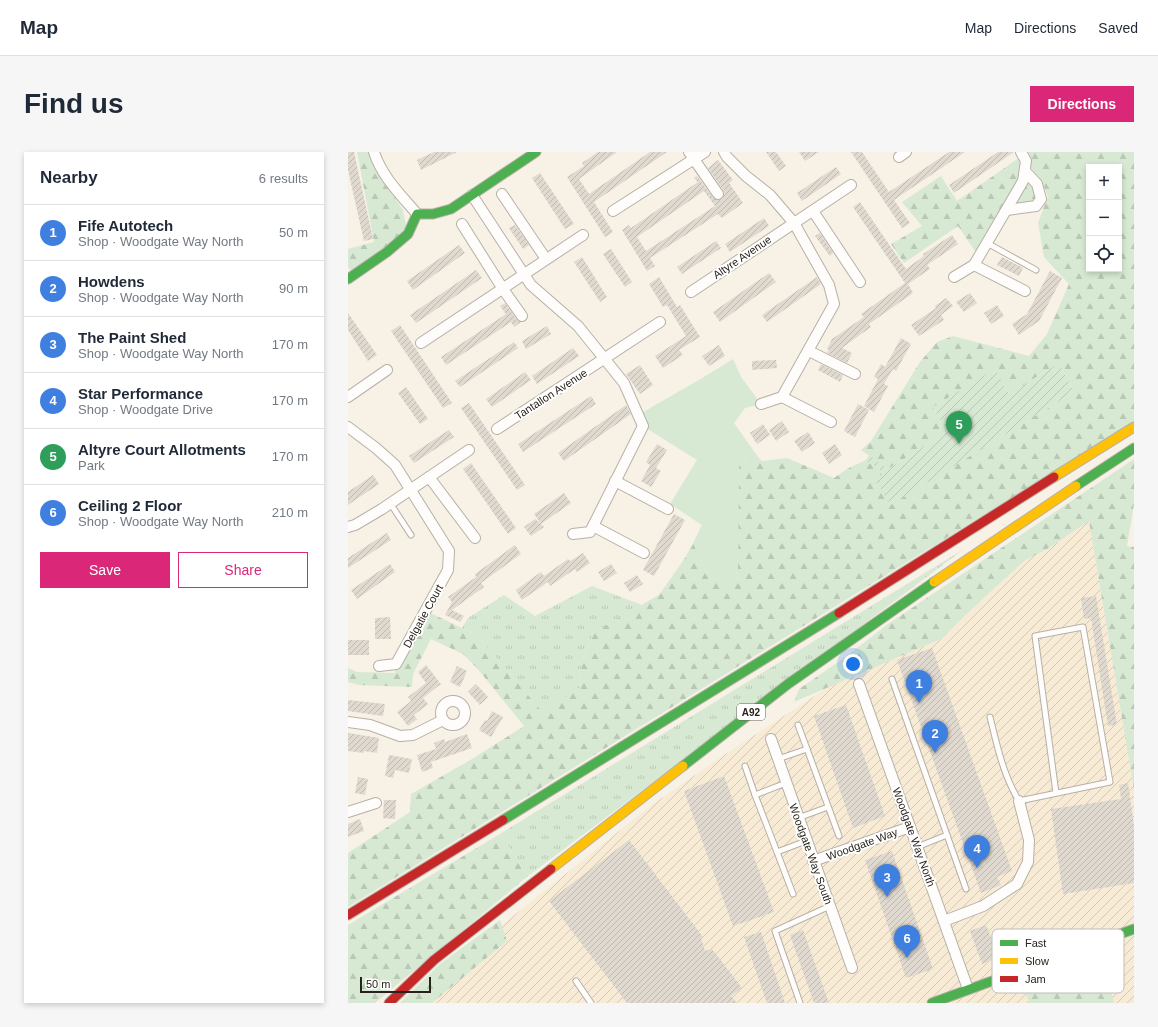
<!DOCTYPE html>
<html lang="en">
<head>
<meta charset="utf-8">
<style>
	:root { --surface:#fff; --page:#f6f6f7; --text:#1f2937; --muted:#747a83; --line:#e0e1e3; --accent:#db2777 }
	body { margin:0; font-family:Arial,sans-serif; background:var(--page); color:var(--text) }
	.controls { position:absolute; right:12px; top:12px; display:grid; overflow:hidden; border-radius:0px; box-shadow:0 2px 6px #0003 }
	.controls button { width:36px; height:36px; display:grid; place-items:center; padding:0; border:0; border-bottom:1px solid var(--line); background:var(--surface); color:var(--text); font:20px sans-serif }
	.scale { position:absolute; left:12px; bottom:10px; width:71px; box-sizing:border-box; padding-left:4px; border:2px solid #28231a; border-top:0; font-size:11px; line-height:14px; white-space:nowrap; color:#28231a; -webkit-text-stroke:3px #fff; paint-order:stroke }
	.you { position:absolute; left:505px; top:512px; width:14px; height:14px; margin:-10px; border:3px solid #fff; border-radius:50%; background:#1a73e8; box-shadow:0 0 0 6px #1a73e833 }
	.badge { display:grid; place-items:center; width:26px; height:26px; border-radius:50%; background:var(--accent); color:#fff; font-size:13px; font-weight:700 }
	.pin { position:absolute; translate:-50% -33px; filter:drop-shadow(0 1px 2px #0008) }
	.pin::after { content:''; position:absolute; top:21px; width:14px; height:12px; background:inherit; clip-path:polygon(0 0,100% 0,50% 100%) }
	.list { margin:0; padding:0; list-style:none }
	h2 { display:flex; justify-content:space-between; align-items:center; height:52px; margin:0; padding:0 16px; font-size:17px }
	h2 small { font-size:13px; font-weight:400; color:var(--muted) }
	.list li { display:grid; grid-template-columns:26px 1fr auto; gap:12px; align-items:center; box-sizing:border-box; height:56px; padding:0 16px; border-top:1px solid var(--line) }
	.list b { display:block; font-size:15px; white-space:nowrap }
	.list p { margin:0; font-size:13px; white-space:nowrap; color:var(--muted) }
	.list em { font-size:13px; font-style:normal; color:var(--muted) }
	.actions { display:flex; gap:8px; padding:12px 16px }
	.actions a { flex:1; padding:9px 0; border:1px solid var(--accent); border-radius:0px; text-align:center; font-size:14px; color:var(--accent) }
	.actions .main { background:var(--accent); color:#fff }
	.icon { flex:none; width:22px; height:22px; fill:none; stroke:currentColor; stroke-width:2; stroke-linecap:round; stroke-linejoin:round }
	.map { position:relative; flex:none; width:786px; height:851px; overflow:hidden; border-radius:0px }
	header { display:flex; align-items:center; gap:24px; box-sizing:border-box; height:56px; padding:0 20px; background:var(--surface); border-bottom:1px solid var(--line) }
	header strong { font-size:19px }
	nav { display:flex; gap:22px; margin-inline-start:auto; font-size:14px }
	.intro { display:flex; align-items:center; justify-content:space-between; box-sizing:border-box; height:96px; padding:0 24px }
	h1 { margin:0; font-size:28px }
	.button { padding:10px 18px; border-radius:0px; background:var(--accent); color:#fff; font-size:14px; font-weight:700 }
	main { display:flex; gap:24px; padding:0 24px }
	aside { flex:1; background:var(--surface); border-radius:0px; box-shadow:0 2px 6px #0003 }
	.map>svg:first-child { display:block }
	.industrial { fill:url(#industrial-furrows) }
	.grass { fill:url(#grass-tufts) }
	.forest { fill:url(#forest-firs); fill-rule:evenodd }
	.park { fill:#d7e9d3 }
	.garden { fill:url(#garden-furrows) }
	.building { fill:url(#building-hatch); fill-rule:evenodd }
	.lines { fill:none; stroke-linecap:round; stroke-linejoin:round }
	.lane-casing { stroke:#b6b0a7; stroke-width:7 }
	.street-casing { stroke:#b6b0a7; stroke-width:12 }
	.fast-casing { stroke:#b6b0a7; stroke-width:11 }
	.slow-casing { stroke:#b6b0a7; stroke-width:11 }
	.jam-casing { stroke:#b6b0a7; stroke-width:11 }
	.lane { stroke:#fefdfb; stroke-width:5 }
	.street { stroke:#fefdfb; stroke-width:10 }
	.fast { stroke:#4caf50; stroke-width:9 }
	.slow { stroke:#ffc107; stroke-width:9 }
	.jam { stroke:#c62828; stroke-width:9 }
	.labels { text-anchor:middle; dominant-baseline:central; stroke-width:4; stroke-linejoin:round; paint-order:stroke }
	.shield { fill:#fff; stroke:#68655f; stroke-width:1 }
	.shield-label { font-size:10px; font-weight:bold; fill:#28231a }
	.street-label { font-size:11px; fill:#28231a; stroke:#fff }
	.key { fill:#fff; stroke:#bebdba; stroke-width:1 }
	.key-label { font-size:11px; fill:#28231a }
</style>
</head>
<body>
<header>
<strong>Map</strong>
<nav><a>Map</a><a>Directions</a><a>Saved</a></nav>
</header>
<div class="intro"><h1>Find us</h1><a class="button">Directions</a></div>
<main>
<aside>
<h2>Nearby<small>6 results</small></h2>
<ul class="list">
<li><span class="badge" style="background:#3f7fe0">1</span><div><b>Fife Autotech</b><p>Shop · Woodgate Way North</p></div><em>50 m</em></li>
<li><span class="badge" style="background:#3f7fe0">2</span><div><b>Howdens</b><p>Shop · Woodgate Way North</p></div><em>90 m</em></li>
<li><span class="badge" style="background:#3f7fe0">3</span><div><b>The Paint Shed</b><p>Shop · Woodgate Way North</p></div><em>170 m</em></li>
<li><span class="badge" style="background:#3f7fe0">4</span><div><b>Star Performance</b><p>Shop · Woodgate Drive</p></div><em>170 m</em></li>
<li><span class="badge" style="background:#2e9e5b">5</span><div><b>Altyre Court Allotments</b><p>Park</p></div><em>170 m</em></li>
<li><span class="badge" style="background:#3f7fe0">6</span><div><b>Ceiling 2 Floor</b><p>Shop · Woodgate Way North</p></div><em>210 m</em></li>
</ul>
<div class="actions"><a class="main">Save</a><a>Share</a></div>
</aside>
<div class="map">
<svg width="786" height="851" viewBox="0 0 786 851">
	<defs>
		<pattern id="industrial-furrows" width="10" height="10" patternUnits="userSpaceOnUse"><rect width="10" height="10" fill="#f8ebd5"/><path d="M-1 1l2-2M0 10L10 0M9 11l2-2" fill="none" stroke="#d5c9b6"/></pattern>
		<pattern id="grass-tufts" width="24" height="20" patternUnits="userSpaceOnUse"><rect width="24" height="20" fill="#d7e9d3"/><path d="M3 7l-1-3M5 7V3M7 7l1-3M15 17l-1-3M17 17v-4M19 17l1-3" fill="none" stroke="#b9c8b5"/></pattern>
		<pattern id="forest-firs" width="22" height="20" patternUnits="userSpaceOnUse"><rect width="22" height="20" fill="#d7e9d3"/><path d="M5 1l3.5 6h-7zM16 11l3.5 6h-7z" fill="#b9c8b5"/></pattern>
		<pattern id="garden-furrows" width="10" height="10" patternUnits="userSpaceOnUse"><rect width="10" height="10" fill="#d7e9d3"/><path d="M-1 1l2-2M0 10L10 0M9 11l2-2" fill="none" stroke="#b9c8b5"/></pattern>
		<pattern id="building-hatch" width="6" height="6" patternUnits="userSpaceOnUse"><rect width="6" height="6" fill="#dfd9cf"/><path d="M-1 1l2-2M0 6l6-6M5 7l2-2" fill="none" stroke="#bfbab1"/></pattern>
	</defs>
	<rect width="100%" height="100%" fill="#f7f1e6"/>
	<polygon class="industrial" points="741,369 786,638 786,851 68,851 108,810 301,655 376,603 485,532 595,486 610,470 676,409 701,396"/>
	<g class="grass">
		<polygon points="616,397 180,724 152,682"/>
		<polygon points="244,434 294,453 246,480 234,509 231,536 195,562 129,483 114,476 120,466 156,443 187,464"/>
	</g>
	<g class="forest">
		<polygon points="9,0 23,0 33,25 55,58 58,73 54,83 3,119 0,115 0,97 26,90"/>
		<path d="M680 0H786V270L0 755V701L62 660 63 642 124 607 176 574 129 516 115 502 83 487 65 522 64 535 11 533 0 530V516L9 520 47 521 48 512 78 459 129 483 195 561 231 536 234 509 246 480 311 443 337 406 345 391 364 430 389 392 391 309 410 305 414 309 439 306 486 326 499 317 518 308 536 321 543 352 726 240 711 211 661 242 647 218 585 255 600 280 540 317 513 298 523 289 572 210 589 190 605 184 681 204 699 182 721 132 696 105 690 71 700 44 694 30 683 16 682 4ZM741 15H771V117H741Z"/>
		<polygon points="675,3 689,32 688,54 659,58 631,105 610,74 556,111 543,92 574,74 554,50 593,24 609,49"/>
		<polygon points="786,307 786,352 779,394 786,395 786,638 741,369 701,396 676,409 610,470 595,486 446,550 451,537 496,506 540,472"/>
		<polygon points="152,682 180,724 27,851 0,851 0,773"/>
		<polygon points="152,768 159,789 84,851 52,851 92,812"/>
		<polygon points="746,804 755,808 766,851 681,851 674,830"/>
	</g>
	<polygon class="park" points="385,207 393,225 413,252 397,256 386,271 410,305 391,309 390,429 364,430 345,391 354,373 322,352 349,308 295,274 290,263 356,225"/>
	<polygon class="garden" points="711,211 726,240 543,353 526,327 536,321 518,308 521,303 540,317 599,280 585,255 647,217 661,242"/>
	<g class="building">
		<polygon points="0,0 6,0 25,87 16,89 0,18"/>
		<polygon points="86,0 109,0 73,18 69,8"/>
		<polygon points="250,0 269,0 231,27 241,42 302,0 319,0 246,50 265,80 257,85 219,25 236,14 234,11"/>
		<polygon points="418,0 428,0 438,14 431,19"/>
		<polygon points="451,0 471,0 457,9"/>
		<polygon points="503,0 514,0 541,40 601,0 617,0 546,48 562,71 554,76"/>
		<polygon points="650,0 666,0 606,41 601,33"/>
		<path d="M370 8 385 28 381 31 395 51 374 66 370 62 302 106 307 114 299 119 274 78 281 73 283 76 350 30 346 26 349 24 365 46 370 48 374 47 376 42V39L360 16ZM356 39 367 54 298 99 289 85Z"/>
		<polygon points="488,15 493,22 454,49 449,41"/>
		<polygon points="192,21 226,72 217,77 184,26"/>
		<polygon points="512,50 558,117 576,104 575,102 604,83 610,92 579,113 582,117 560,132 565,141 521,172 523,175 494,196 504,201 499,211 479,201 481,198 479,197 484,187 516,165 513,162 557,131 505,55"/>
		<polygon points="416,66 421,74 382,100 377,92"/>
		<polygon points="167,73 181,93 175,97 161,76"/>
		<polygon points="472,81 485,101 482,104 467,84"/>
		<polygon points="368,89 373,96 334,122 329,115"/>
		<polygon points="111,93 117,101 65,138 59,129"/>
		<polygon points="263,97 284,130 277,135 255,102"/>
		<polygon points="234,105 259,145 252,150 226,110"/>
		<polygon points="654,105 675,116 671,124 649,113"/>
		<polygon points="128,118 134,126 68,171 62,163"/>
		<polygon points="702,119 714,126 691,169 671,183 664,172 679,162"/>
		<polygon points="421,121 428,130 372,170 365,160"/>
		<polygon points="311,125 329,155 332,153 352,185 331,198 335,203 315,216 307,204 338,184 319,153 315,155 301,132"/>
		<polygon points="469,125 473,132 419,170 414,163"/>
		<polygon points="622,141 629,151 616,160 608,150"/>
		<polygon points="598,146 605,154 593,163 596,168 571,184 563,173 588,156 587,154"/>
		<polygon points="157,151 169,168 173,170 166,175 163,170 98,213 93,205 158,162 152,154"/>
		<polygon points="649,153 656,164 643,172 636,161"/>
		<polygon points="0,161 29,203 20,209 0,178"/>
		<polygon points="52,173 104,251 95,256 43,179"/>
		<polygon points="199,174 203,182 178,197 174,189"/>
		<polygon points="553,186 563,192 548,219 545,217 536,232 540,234 526,260 516,254 530,227 526,225 533,212 537,215"/>
		<polygon points="166,190 170,196 112,235 107,229"/>
		<polygon points="371,193 377,204 361,214 354,204"/>
		<polygon points="225,196 231,204 189,232 184,224"/>
		<polygon points="428,208 429,216 404,218 404,209"/>
		<polygon points="473,212 495,223 492,230 470,218"/>
		<polygon points="292,213 305,233 292,242 278,222"/>
		<polygon points="177,220 183,228 144,255 138,247"/>
		<polygon points="58,235 80,267 72,272 50,241"/>
		<polygon points="243,244 248,252 175,300 170,292"/>
		<polygon points="121,251 177,333 169,338 113,256"/>
		<polygon points="510,252 521,258 507,285 496,279"/>
		<polygon points="278,253 283,262 216,309 210,301"/>
		<polygon points="434,269 441,280 428,289 421,278"/>
		<polygon points="415,272 422,283 409,292 402,281"/>
		<polygon points="101,278 106,285 66,311 61,304"/>
		<polygon points="460,280 467,291 454,300 446,289"/>
		<polygon points="309,292 319,298 308,316 305,314 313,319 303,335 293,329 302,313 298,310"/>
		<polygon points="487,292 494,303 481,312 474,301"/>
		<polygon points="123,311 168,376 160,382 115,317"/>
		<polygon points="25,323 31,332 0,353 0,340"/>
		<polygon points="216,341 223,351 193,372 196,375 183,384 176,375 187,367 193,372 186,362"/>
		<polygon points="326,362 337,368 306,424 295,418"/>
		<polygon points="39,381 43,388 0,416 0,406"/>
		<polygon points="167,393 173,402 133,431 136,435 104,458 116,464 112,470 97,463 104,450 100,445 128,425 127,422"/>
		<polygon points="235,401 242,411 229,420 227,417 202,434 200,430 174,448 168,438 193,420 196,424 220,407 222,409"/>
		<polygon points="42,412 47,420 9,447 3,438"/>
		<polygon points="263,412 269,421 256,429 250,420"/>
		<polygon points="289,423 295,432 282,440 276,431"/>
		<polygon points="748,444 769,573 760,574 743,466 736,467 733,446"/>
		<polygon points="42,465 43,487 27,487 27,466"/>
		<rect x="0" y="488" width="21" height="15"/>
		<polygon points="584,496 664,719 649,725 653,733 633,741 549,508"/>
		<polygon points="78,513 93,532 75,546 80,552 66,563 69,567 60,574 49,560 63,549 60,545 78,531 70,520"/>
		<polygon points="109,514 119,519 112,535 102,530"/>
		<polygon points="128,532 140,545 132,553 120,540"/>
		<polygon points="0,548 37,552 35,564 0,559"/>
		<polygon points="498,553 537,664 505,676 466,564"/>
		<polygon points="144,559 155,565 143,585 131,578 137,568 139,569"/>
		<polygon points="0,581 31,586 29,601 16,599 16,601 0,599"/>
		<polygon points="119,582 124,596 83,610 85,616 74,620 69,603 88,597 86,591 96,587 97,590"/>
		<polygon points="41,603 64,607 61,621 47,618 45,626 37,624"/>
		<polygon points="376,624 426,760 385,774 336,639"/>
		<polygon points="10,625 20,627 17,643 7,641"/>
		<polygon points="780,631 786,674 786,731 715,742 703,657 773,647 771,633"/>
		<polygon points="36,648 48,648 47,667 35,666"/>
		<polygon points="12,667 16,679 0,685 0,672"/>
		<polygon points="281,688 355,785 353,786 357,799 364,797 394,836 383,844 389,851 279,851 201,749"/>
		<polygon points="544,699 585,817 558,826 517,708"/>
		<polygon points="638,773 651,805 634,812 622,779"/>
		<polygon points="455,778 481,851 466,851 442,783"/>
		<polygon points="413,780 437,851 419,851 396,785"/>
	</g>
	<g class="lines">
		<defs>
			<g id="lane">
				<polyline points="639,91 688,118"/>
				<polyline points="42,351 63,383"/>
				<polyline points="544,527 618,737"/>
				<path d="M642 565C649 593 655 623 671 649L762 630 735 475 687 484 708 641"/>
				<polyline points="450,573 459,597"/>
				<polyline points="430,607 459,597 491,684"/>
				<polyline points="397,614 407,643"/>
				<polyline points="438,631 407,643 429,700 458,689"/>
				<polyline points="450,666 480,655"/>
				<polyline points="569,695 599,683"/>
				<polyline points="429,700 445,742"/>
				<polyline points="228,829 243,851"/>
				<polyline points="452,851 427,779 482,754"/>
			</g>
			<g id="street">
				<path d="M26 0C34 25 53 43 69 62"/>
				<polyline points="341,0 370,42"/>
				<polyline points="376,0 379,5 398,24 422,43 446,71 481,133 486,152 434,245 413,252"/>
				<polyline points="551,5 558,0"/>
				<polyline points="154,42 198,107"/>
				<polyline points="124,43 183,133 230,174 276,231 295,274 242,380 225,382"/>
				<polyline points="659,58 688,54 693,47 689,32 677,19"/>
				<polyline points="265,59 357,0"/>
				<polyline points="465,59 512,130"/>
				<polyline points="114,72 155,137 174,164"/>
				<polyline points="626,113 675,29 678,9 673,0"/>
				<polyline points="606,125 626,113 677,139"/>
				<polyline points="343,140 503,33"/>
				<polyline points="73,191 235,83"/>
				<polyline points="461,199 507,222"/>
				<polyline points="0,245 39,218"/>
				<polyline points="434,245 483,270"/>
				<polyline points="0,275 28,296 47,313 101,399 100,418 48,512 31,514"/>
				<polyline points="149,277 312,170"/>
				<polyline points="81,325 127,386"/>
				<polyline points="267,329 320,357"/>
				<polyline points="245,374 296,401"/>
				<polyline points="0,375 7,373 34,357 121,298"/>
				<polyline points="511,532 620,837"/>
				<circle cx="105" cy="561" r="12"/>
				<polyline points="0,570 22,573 52,584 65,583 95,568"/>
				<polyline points="423,587 504,816"/>
				<polyline points="0,660 28,651"/>
				<polyline points="465,709 562,675"/>
				<polyline points="596,769 635,754 669,732 680,710 681,688 671,649"/>
			</g>
			<g id="fast">
				<polyline points="0,127 39,100 60,82 69,62 85,62 103,57 188,0"/>
				<polyline points="728,334 786,296"/>
				<polyline points="335,614 440,532 586,430"/>
				<polyline points="155,668 491,461"/>
				<polyline points="584,851 786,777"/>
			</g>
			<g id="slow">
				<polyline points="706,325 786,275"/>
				<polyline points="586,430 728,334"/>
				<polyline points="203,717 335,614"/>
			</g>
			<g id="jam">
				<polyline points="491,461 706,325"/>
				<polyline points="0,763 155,668"/>
				<polyline points="41,851 86,808 203,717"/>
			</g>
		</defs>
		<use href="#lane" class="lane-casing"/>
		<use href="#street" class="street-casing"/>
		<use href="#fast" class="fast-casing"/>
		<use href="#slow" class="slow-casing"/>
		<use href="#jam" class="jam-casing"/>
		<use href="#lane" class="lane"/>
		<use href="#street" class="street"/>
		<use href="#fast" class="fast"/>
		<use href="#slow" class="slow"/>
		<use href="#jam" class="jam"/>
	</g>
	<g class="labels">
		<rect class="shield" x="389" y="552" width="28" height="16" rx="3"/>
		<g class="shield-label">
			<text x="403" y="560">A92</text>
		</g>
		<g class="street-label">
			<text transform="translate(394 105) rotate(-34)">Altyre Avenue</text>
			<text transform="translate(203 242) rotate(-33)">Tantallon Avenue</text>
			<text transform="translate(75 464) rotate(-61)">Delgatie Court</text>
			<text transform="translate(566 685) rotate(70)">Woodgate Way North</text>
			<text transform="translate(514 692) rotate(-20)">Woodgate Way</text>
			<text transform="translate(463 702) rotate(70)">Woodgate Way South</text>
		</g>
	</g>
	<rect x="644" y="777" width="132" height="64" rx="6" class="key"/>
	<rect x="652" y="788" width="18" height="6" fill="#4caf50"/>
	<rect x="652" y="806" width="18" height="6" fill="#ffc107"/>
	<rect x="652" y="824" width="18" height="6" fill="#c62828"/>
	<g class="key-label">
		<text x="677" y="795">Fast</text>
		<text x="677" y="813">Slow</text>
		<text x="677" y="831">Jam</text>
	</g>
</svg>
<div class="controls">
<button>+</button>
<button>−</button>
<button><svg class="icon" aria-label="locate" viewBox="0 0 24 24"><circle cx="12" cy="12" r="6"/><path d="M12 2v4M12 18v4M2 12h4M18 12h4"/></svg></button>
</div>
<div class="scale">50 m</div>
<div class="you"></div>
<div class="pin badge" style="left:571px;top:551px;background:#3f7fe0">1</div>
<div class="pin badge" style="left:587px;top:601px;background:#3f7fe0">2</div>
<div class="pin badge" style="left:539px;top:745px;background:#3f7fe0">3</div>
<div class="pin badge" style="left:629px;top:716px;background:#3f7fe0">4</div>
<div class="pin badge" style="left:611px;top:292px;background:#2e9e5b">5</div>
<div class="pin badge" style="left:559px;top:806px;background:#3f7fe0">6</div>
</div>
</main>
</body>
</html>
